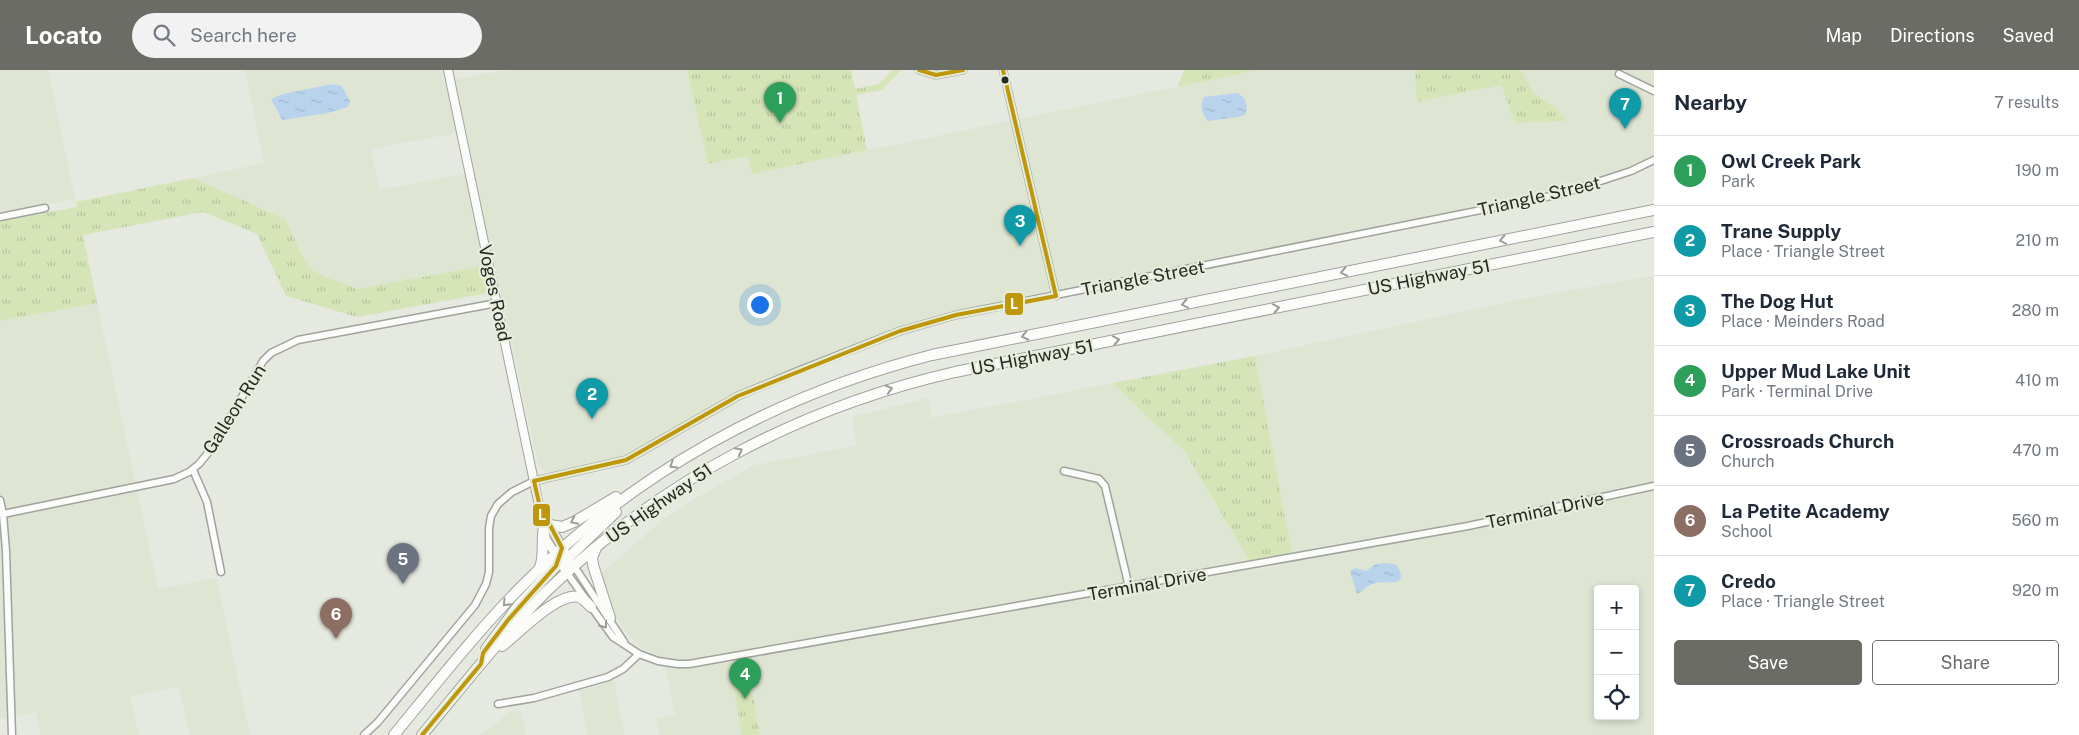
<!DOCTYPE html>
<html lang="en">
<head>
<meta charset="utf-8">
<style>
	:root { --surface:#fff; --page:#f2f2f3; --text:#1f2937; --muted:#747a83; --line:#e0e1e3; --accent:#6a6c65 }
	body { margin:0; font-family:"Public Sans",sans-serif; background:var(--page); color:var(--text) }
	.controls { position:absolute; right:15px; bottom:15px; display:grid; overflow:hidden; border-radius:5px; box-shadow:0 2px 8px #0003 }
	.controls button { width:45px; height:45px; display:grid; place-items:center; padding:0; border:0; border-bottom:1px solid var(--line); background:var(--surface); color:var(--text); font:25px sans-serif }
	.you { position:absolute; left:759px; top:234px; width:18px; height:18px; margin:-12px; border:4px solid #fff; border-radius:50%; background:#1a73e8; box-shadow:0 0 0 8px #1a73e833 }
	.badge { display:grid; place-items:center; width:32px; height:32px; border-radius:50%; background:var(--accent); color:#fff; font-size:16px; font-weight:700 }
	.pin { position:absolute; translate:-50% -41px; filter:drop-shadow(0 1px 2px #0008) }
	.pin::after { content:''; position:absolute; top:26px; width:18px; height:15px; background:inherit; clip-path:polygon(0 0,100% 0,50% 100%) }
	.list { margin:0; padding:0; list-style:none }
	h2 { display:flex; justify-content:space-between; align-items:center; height:65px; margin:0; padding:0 20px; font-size:21px }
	h2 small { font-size:16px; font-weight:400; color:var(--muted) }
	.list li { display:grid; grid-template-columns:32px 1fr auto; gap:15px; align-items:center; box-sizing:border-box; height:70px; padding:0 20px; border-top:1px solid var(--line) }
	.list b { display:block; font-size:19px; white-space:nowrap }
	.list p { margin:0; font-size:16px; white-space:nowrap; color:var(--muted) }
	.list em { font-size:16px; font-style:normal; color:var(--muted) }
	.actions { display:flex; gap:10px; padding:15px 20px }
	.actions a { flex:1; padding:11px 0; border:1px solid var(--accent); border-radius:5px; text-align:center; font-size:18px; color:var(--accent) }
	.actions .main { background:var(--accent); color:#fff }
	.icon { flex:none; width:28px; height:28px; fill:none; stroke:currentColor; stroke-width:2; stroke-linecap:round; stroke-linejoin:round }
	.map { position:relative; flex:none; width:1654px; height:665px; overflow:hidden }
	header { display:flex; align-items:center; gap:30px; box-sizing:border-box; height:70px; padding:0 25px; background:var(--accent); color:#fff }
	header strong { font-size:24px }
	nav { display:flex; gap:28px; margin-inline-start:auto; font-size:18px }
	.search { width:350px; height:45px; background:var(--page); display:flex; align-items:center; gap:12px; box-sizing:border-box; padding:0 18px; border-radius:28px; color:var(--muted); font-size:19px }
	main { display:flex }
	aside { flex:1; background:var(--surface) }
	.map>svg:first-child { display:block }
	.built { fill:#dee5d3; fill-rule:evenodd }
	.park { fill:url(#park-tufts) }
	.water { fill:url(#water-ripples) }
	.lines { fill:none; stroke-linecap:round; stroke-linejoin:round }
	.minor-casing { stroke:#a0a39c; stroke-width:9 }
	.tertiary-casing { stroke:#a0a39c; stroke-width:10 }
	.primary-casing { stroke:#a0a39c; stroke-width:12 }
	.minor { stroke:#fbfcfa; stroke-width:6 }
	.tertiary { stroke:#fbfcfa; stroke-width:8 }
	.primary { stroke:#fbfcfa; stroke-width:10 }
	.bus-1-casing { stroke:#e6eddc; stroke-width:8 }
	.bus-1 { stroke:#be980a; stroke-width:4 }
	.oneway { stroke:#9c9d99 }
	.bus-dot { fill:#272923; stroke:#e6eddc; stroke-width:2 }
	.labels { text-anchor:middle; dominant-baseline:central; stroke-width:4.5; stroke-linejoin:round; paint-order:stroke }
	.street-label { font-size:18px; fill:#272923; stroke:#e6eddc }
	.line-badge { stroke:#e6eddc; stroke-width:2 }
	.badge-label { font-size:14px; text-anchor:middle; font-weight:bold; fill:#fff }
</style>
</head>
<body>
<header>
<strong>Locato</strong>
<div class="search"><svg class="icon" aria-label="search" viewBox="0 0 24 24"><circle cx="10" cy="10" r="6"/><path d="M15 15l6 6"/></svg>Search here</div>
<nav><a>Map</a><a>Directions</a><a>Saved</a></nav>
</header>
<main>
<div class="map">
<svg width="1654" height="665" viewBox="0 0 1654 665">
	<defs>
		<pattern id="park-tufts" width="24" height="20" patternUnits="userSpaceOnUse" patternTransform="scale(1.25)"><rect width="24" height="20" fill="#d5e5b8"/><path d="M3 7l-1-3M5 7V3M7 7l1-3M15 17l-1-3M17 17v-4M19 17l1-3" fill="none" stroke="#b7c49e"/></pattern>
		<pattern id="water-ripples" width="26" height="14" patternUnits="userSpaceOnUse" patternTransform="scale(1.25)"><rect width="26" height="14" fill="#bad3ed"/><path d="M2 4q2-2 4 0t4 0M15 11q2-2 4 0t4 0" fill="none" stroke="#a0b5cb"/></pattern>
	</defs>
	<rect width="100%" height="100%" fill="#e5e9e0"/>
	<g class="built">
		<polygon points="0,0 48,0 75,129 0,142"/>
		<path d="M245 0H440L443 12 507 0H687L708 94 748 86 752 104 1257 0H1415L1417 32 1501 15 1515 53 1567 51 1553 35 1534 24 1522 0H1654V96L1649 88 1613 104 1552 122 1363 158 921 252 753 316 721 331 623 388 566 401 548 402 540 397 533 372 495 194 357 219 312 201 304 189 285 149 193 108 264 93ZM467 61 475 102 379 120 371 79Z"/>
		<path d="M1654 206V665H760L746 582 727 585 742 665H660L657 649 675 645 664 588 642 578 625 561 612 543 597 507 659 453 698 427 755 395 857 375 852 347 928 328 932 348 1112 313 1185 382 1254 500 1293 493 1255 286 1532 227ZM1598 519H1635V646H1598Z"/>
		<polygon points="97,233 158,519 216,508 250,665 190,665 179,617 130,626 139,665 41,665 36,642 0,649 0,251"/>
		<polygon points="614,611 624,665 588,665 579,621"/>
		<polygon points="520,638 526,665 478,665 493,657 507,644"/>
	</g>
	<g class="park">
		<polygon points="687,0 851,0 855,19 879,14 893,0 901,0 882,20 856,25 867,80 752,104 748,86 708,94"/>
		<polygon points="1184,0 1257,0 1177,17"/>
		<polygon points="1415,0 1522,0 1534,24 1553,35 1567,51 1515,53 1501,15 1417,32"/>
		<polygon points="193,108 285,149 304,189 312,201 357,219 482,196 488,223 357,247 286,226 257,164 203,142 83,165 97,233 0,251 0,151 77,137 76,132"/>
		<polygon points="1255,286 1292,485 1250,492 1185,382 1112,313"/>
		<polygon points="747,590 760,665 742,665 729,593"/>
	</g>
	<g class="water">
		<polygon points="332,14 342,16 350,31 348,37 328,43 282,50 271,29 283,24"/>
		<path d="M1237 23C1246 27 1249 36 1245 45L1238 47 1208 51C1202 44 1199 36 1204 27Z"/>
		<path d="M1387 493 1397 495C1411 520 1384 510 1375 513 1368 515 1363 521 1357 524L1350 501 1355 498 1366 501 1376 494Z"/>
	</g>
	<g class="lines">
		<defs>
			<g id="minor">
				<polyline points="919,0 936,5 963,0"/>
				<polyline points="1003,0 1056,226"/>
				<polyline points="1619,4 1654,21"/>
				<polyline points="0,147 45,138"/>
				<polyline points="193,400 207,432 221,502"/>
				<polyline points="1064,401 1099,409 1105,416 1129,517"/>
				<polyline points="0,430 3,444 6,481 12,665"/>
				<polyline points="3,444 174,409 189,402 199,394 212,378 263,291 271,283 298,270 497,233"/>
				<polyline points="574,496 624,572"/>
				<polyline points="567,503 613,567 639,584 658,591 678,594 689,594 1468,456 1654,416"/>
				<polyline points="498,634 534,628 608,607 623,599 639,584"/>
				<polyline points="364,665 378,652 475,535 486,514 489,502 489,458 491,446 498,434 512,422 534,411 626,390 738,326 798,301 900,261 956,245 1561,124 1631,101 1654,90"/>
			</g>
			<g id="tertiary">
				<polyline points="448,0 546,469 567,503"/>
				<polyline points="548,453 565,482"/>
			</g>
			<g id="primary">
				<polyline points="550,455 562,457 574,452 616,427"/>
				<polyline points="596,478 592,488 593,495 610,548"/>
				<path d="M540 498C545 482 541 472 544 457"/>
				<polyline points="567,503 568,488 616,442"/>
				<path d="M502 576C519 563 557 522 579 527 584 529 588 534 591 537"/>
				<polyline points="486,579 519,535 556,496 562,478"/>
				<path d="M394 665C435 615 475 564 519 519 633 403 775 325 932 285L1654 140"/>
				<path d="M422 665C463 616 503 564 549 519 662 410 802 337 955 302L1654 162"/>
			</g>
		</defs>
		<use href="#minor" class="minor-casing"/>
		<use href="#tertiary" class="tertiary-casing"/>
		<use href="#primary" class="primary-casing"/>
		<use href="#minor" class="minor"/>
		<use href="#tertiary" class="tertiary"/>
		<use href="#primary" class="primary"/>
		<defs>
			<g id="bus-1">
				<polyline points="919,0 936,5 963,0"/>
				<polyline points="422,665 481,594 483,583 508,550 556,496 562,478 550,455 542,446 534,411 626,390 738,326 900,261 956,245 1056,226 1003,0"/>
			</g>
		</defs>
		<use href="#bus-1" class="bus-1-casing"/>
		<use href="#bus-1" class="bus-1"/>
	</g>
	<defs><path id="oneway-chevron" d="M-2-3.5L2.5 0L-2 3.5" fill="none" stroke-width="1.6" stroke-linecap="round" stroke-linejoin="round" transform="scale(1.25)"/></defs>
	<g class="oneway">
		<use href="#oneway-chevron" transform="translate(1503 170) rotate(169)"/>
		<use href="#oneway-chevron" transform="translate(1344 202) rotate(169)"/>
		<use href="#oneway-chevron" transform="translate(1185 234) rotate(169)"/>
		<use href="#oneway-chevron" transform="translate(1276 238) rotate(-11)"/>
		<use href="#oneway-chevron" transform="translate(1025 266) rotate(168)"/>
		<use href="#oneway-chevron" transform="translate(1116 270) rotate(-11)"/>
		<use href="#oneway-chevron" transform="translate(889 319) rotate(-16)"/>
		<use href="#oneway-chevron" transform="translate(739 381) rotate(-28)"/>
		<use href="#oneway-chevron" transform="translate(673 395) rotate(148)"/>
		<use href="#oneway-chevron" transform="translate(574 451) rotate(154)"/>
		<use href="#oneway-chevron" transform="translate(506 533) rotate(133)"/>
		<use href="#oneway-chevron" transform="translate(604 555) rotate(54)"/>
	</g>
	<circle class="bus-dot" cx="1005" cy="10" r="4.5"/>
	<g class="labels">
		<g class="street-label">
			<text transform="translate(1539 126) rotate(-13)">Triangle Street</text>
			<text transform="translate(1429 207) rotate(-11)">US Highway 51</text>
			<text transform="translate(1143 208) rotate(-11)">Triangle Street</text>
			<text transform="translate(495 223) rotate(78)">Voges Road</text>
			<text transform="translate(1032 287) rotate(-11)">US Highway 51</text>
			<text transform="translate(234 339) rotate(-58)">Galleon Run</text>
			<text transform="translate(659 433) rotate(-35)">US Highway 51</text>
			<text transform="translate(1545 440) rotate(-12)">Terminal Drive</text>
			<text transform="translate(1147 514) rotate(-10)">Terminal Drive</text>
		</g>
	</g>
	<g class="line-badge">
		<rect x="1004" y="222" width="20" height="24" rx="5" fill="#be980a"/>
		<rect x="532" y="433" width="19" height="24" rx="5" fill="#be980a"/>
	</g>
	<g class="badge-label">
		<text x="1014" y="239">L</text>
		<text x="542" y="450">L</text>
	</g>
</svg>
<div class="controls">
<button>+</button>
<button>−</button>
<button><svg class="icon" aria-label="locate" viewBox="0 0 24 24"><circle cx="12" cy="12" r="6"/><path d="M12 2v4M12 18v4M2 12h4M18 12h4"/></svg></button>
</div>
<div class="you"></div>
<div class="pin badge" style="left:780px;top:53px;background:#2e9e5b">1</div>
<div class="pin badge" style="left:592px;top:349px;background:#0f9aa8">2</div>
<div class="pin badge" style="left:1020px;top:176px;background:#0f9aa8">3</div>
<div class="pin badge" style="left:745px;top:629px;background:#2e9e5b">4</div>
<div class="pin badge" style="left:403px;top:514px;background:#6b7280">5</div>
<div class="pin badge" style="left:336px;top:569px;background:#8d6e63">6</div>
<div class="pin badge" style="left:1625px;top:59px;background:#0f9aa8">7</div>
</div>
<aside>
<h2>Nearby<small>7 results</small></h2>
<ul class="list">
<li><span class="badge" style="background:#2e9e5b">1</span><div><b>Owl Creek Park</b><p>Park</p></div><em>190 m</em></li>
<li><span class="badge" style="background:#0f9aa8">2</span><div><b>Trane Supply</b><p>Place · Triangle Street</p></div><em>210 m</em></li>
<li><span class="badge" style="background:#0f9aa8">3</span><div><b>The Dog Hut</b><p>Place · Meinders Road</p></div><em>280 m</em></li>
<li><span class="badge" style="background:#2e9e5b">4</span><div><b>Upper Mud Lake Unit</b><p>Park · Terminal Drive</p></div><em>410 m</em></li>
<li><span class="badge" style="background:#6b7280">5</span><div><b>Crossroads Church</b><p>Church</p></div><em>470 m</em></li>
<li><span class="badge" style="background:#8d6e63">6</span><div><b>La Petite Academy</b><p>School</p></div><em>560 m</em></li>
<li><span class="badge" style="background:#0f9aa8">7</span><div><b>Credo</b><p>Place · Triangle Street</p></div><em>920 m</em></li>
</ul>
<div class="actions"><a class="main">Save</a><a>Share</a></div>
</aside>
</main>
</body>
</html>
